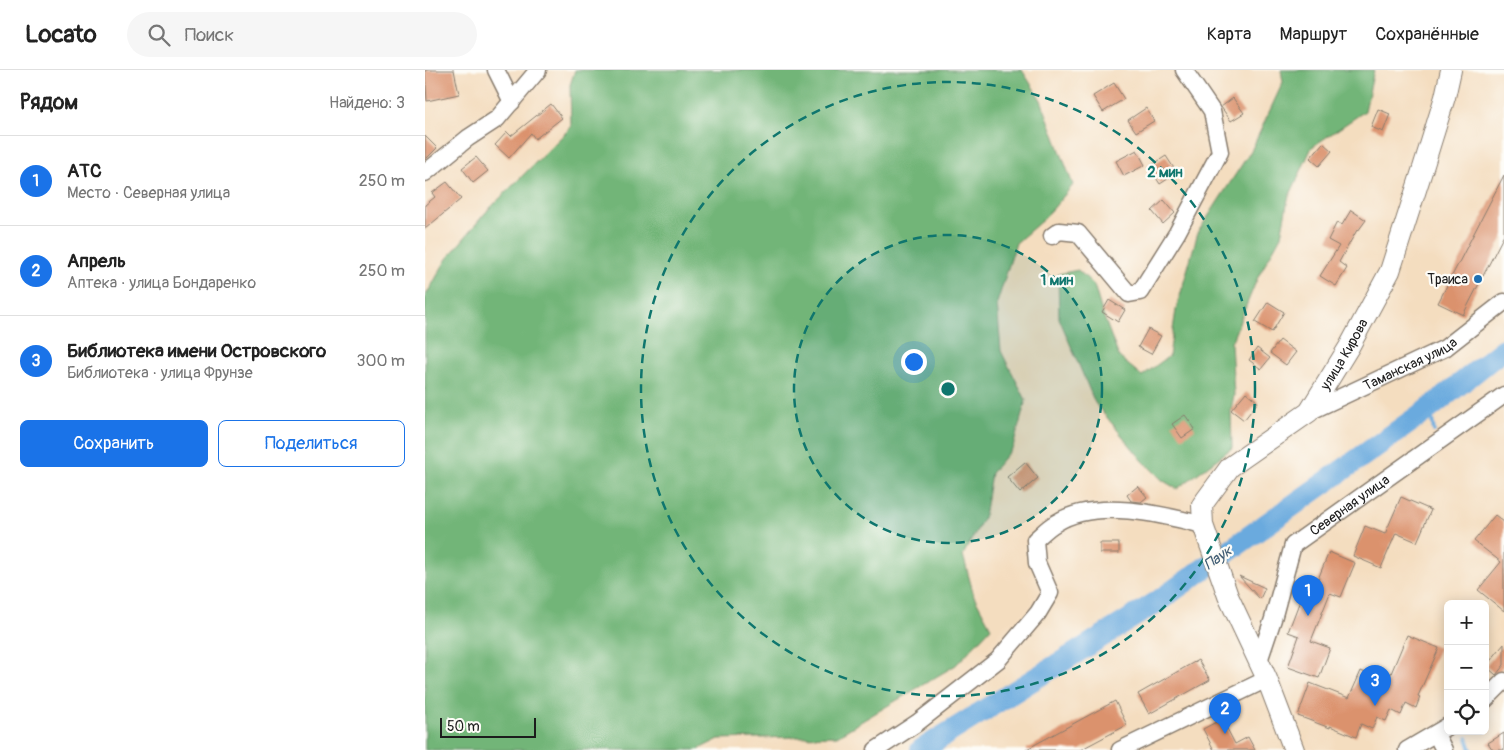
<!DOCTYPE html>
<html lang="ru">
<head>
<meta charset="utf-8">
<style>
	:root { --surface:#fff; --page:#f6f6f6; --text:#222; --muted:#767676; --line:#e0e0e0; --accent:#1a73e8 }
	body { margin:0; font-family:Pangolin,sans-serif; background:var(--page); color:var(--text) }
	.controls { position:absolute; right:15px; bottom:15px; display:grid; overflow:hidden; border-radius:8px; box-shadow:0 2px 12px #0003 }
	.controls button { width:45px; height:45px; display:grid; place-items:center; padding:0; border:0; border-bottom:1px solid var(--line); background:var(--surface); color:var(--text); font:25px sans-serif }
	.scale { position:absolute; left:15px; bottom:12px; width:96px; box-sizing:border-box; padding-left:5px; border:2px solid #1c1c1c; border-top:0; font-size:14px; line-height:18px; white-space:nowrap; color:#1c1c1c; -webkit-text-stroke:4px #fdfcf7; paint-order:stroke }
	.you { position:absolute; left:488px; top:291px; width:18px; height:18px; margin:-12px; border:4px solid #fff; border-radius:50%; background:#1a73e8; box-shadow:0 0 0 8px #1a73e833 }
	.badge { display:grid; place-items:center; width:32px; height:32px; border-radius:50%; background:var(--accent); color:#fff; font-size:16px; font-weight:700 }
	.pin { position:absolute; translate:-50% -41px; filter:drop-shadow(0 1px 2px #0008) }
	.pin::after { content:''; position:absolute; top:26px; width:18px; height:15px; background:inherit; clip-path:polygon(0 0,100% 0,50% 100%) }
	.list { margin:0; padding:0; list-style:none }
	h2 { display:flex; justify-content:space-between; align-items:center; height:65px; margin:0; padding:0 20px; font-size:21px }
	h2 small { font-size:16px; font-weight:400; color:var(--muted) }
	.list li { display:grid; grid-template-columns:32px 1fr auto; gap:15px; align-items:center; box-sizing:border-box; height:90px; padding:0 20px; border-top:1px solid var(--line) }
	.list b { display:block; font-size:19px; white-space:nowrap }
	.list p { margin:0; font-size:16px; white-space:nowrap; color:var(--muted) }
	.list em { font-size:16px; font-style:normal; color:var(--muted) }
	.actions { display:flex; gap:10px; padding:15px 20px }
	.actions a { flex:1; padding:11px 0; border:1px solid var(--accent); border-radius:8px; text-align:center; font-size:18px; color:var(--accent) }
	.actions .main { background:var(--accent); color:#fff }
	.icon { flex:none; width:28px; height:28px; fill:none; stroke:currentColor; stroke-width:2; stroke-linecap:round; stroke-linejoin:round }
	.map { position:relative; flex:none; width:1079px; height:680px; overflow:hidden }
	header { display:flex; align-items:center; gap:30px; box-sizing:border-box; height:70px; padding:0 25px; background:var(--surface); border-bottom:1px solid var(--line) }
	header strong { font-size:24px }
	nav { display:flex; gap:28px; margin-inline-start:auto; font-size:18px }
	.search { width:350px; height:45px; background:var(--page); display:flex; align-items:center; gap:12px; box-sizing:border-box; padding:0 18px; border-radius:28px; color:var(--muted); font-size:19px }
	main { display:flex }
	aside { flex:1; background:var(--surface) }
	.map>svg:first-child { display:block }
	.forest { fill:#72b578; stroke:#47684a }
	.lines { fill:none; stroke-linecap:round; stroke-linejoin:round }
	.stream { stroke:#6baade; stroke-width:4 }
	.river { stroke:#6baade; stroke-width:22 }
	.building { fill:#db926d }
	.minor-casing { stroke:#887c6e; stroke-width:19 }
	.major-casing { stroke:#887c6e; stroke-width:22 }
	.minor { stroke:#fff; stroke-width:16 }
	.major { stroke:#fff; stroke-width:20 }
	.ring { fill:none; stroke:#0f766e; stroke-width:2.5; stroke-dasharray:9 6 }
	.poi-dot { fill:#1f6fb2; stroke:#fdfcf7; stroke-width:2 }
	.labels { text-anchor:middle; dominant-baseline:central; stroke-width:4.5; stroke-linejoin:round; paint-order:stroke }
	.poi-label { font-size:14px; fill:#1c1c1c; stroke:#fdfcf7; text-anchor:end }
	.street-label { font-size:14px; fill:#1c1c1c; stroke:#fdfcf7 }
	.water-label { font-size:15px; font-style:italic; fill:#405c73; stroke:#fdfcf7 }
	.centre { fill:#0f766e; stroke:#fdfcf7; stroke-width:2.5 }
	.ring-label { font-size:15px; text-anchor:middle; font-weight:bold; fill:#0f766e; stroke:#fdfcf7; stroke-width:4.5; stroke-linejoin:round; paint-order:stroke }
</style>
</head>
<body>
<header>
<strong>Locato</strong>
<div class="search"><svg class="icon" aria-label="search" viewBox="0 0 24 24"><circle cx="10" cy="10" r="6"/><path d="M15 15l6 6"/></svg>Поиск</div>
<nav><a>Карта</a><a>Маршрут</a><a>Сохранённые</a></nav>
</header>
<main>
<aside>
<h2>Рядом<small>Найдено: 3</small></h2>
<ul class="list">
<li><span class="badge">1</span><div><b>АТС</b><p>Место · Северная улица</p></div><em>250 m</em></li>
<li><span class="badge">2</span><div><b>Апрель</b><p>Аптека · улица Бондаренко</p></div><em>250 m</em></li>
<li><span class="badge">3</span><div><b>Библиотека имени Островского</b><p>Библиотека · улица Фрунзе</p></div><em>300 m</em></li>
</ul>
<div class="actions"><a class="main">Сохранить</a><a>Поделиться</a></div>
</aside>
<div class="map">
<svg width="1079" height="680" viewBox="0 0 1079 680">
	<rect width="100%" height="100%" fill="#fdfcf7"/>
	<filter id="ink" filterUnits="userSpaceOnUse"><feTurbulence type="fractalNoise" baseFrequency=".02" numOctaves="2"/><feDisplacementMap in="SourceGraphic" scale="10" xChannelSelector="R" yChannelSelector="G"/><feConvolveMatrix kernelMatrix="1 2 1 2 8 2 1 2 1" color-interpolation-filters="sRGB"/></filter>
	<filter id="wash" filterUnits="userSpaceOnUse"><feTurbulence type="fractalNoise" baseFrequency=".0096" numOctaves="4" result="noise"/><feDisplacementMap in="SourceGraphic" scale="20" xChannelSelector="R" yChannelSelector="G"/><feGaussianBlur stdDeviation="1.12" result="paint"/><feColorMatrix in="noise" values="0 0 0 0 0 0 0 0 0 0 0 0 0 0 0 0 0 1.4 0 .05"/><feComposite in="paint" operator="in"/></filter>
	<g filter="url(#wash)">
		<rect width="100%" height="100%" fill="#f4ddbf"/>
		<g class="forest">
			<polygon points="150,0 597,0 616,30 648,115 621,147 591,173 572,233 576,281 601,330 588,377 566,403 559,447 538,485 549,526 566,558 531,595 412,666 294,669 272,680 0,680 0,227 21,190 61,142 146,57 145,15"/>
			<polygon points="856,0 949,0 940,41 887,77 863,129 856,166 832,209 806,273 809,325 806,340 807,378 752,419 737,410 718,391 670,333 634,248 633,204 653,200 669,215 677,242 694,287 717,306 744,286 751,240 773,162 827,79 858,12"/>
		</g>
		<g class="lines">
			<g class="stream">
				<polyline points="1005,338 1009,361"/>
				<polyline points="1042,668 1046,680"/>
			</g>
			<polyline class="river" points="496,680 732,532 1005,338 1079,279"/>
		</g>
		<g id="blocks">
			<g class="building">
				<polygon points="0,0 29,0 34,24 2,31"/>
				<polygon points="689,13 699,29 678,42 668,26"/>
				<polygon points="808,28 819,43 806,51 796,37"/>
				<polygon points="126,34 137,48 110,69 106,63 84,88 70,75 82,62 86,66"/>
				<polygon points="721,38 729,51 711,62 703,50"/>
				<polygon points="953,39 965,44 958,62 946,57"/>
				<polygon points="0,66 12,78 0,90"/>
				<polygon points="898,73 907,81 894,96 885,88"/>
				<polygon points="712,80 720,95 699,106 691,91"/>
				<polygon points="741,86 752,103 735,114 724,97"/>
				<polygon points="51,87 63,101 48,113 37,98"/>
				<polygon points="1079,105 1079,165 1038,245 1013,233"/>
				<polygon points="22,112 36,129 0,159 0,135 10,127 7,123"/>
				<polygon points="739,130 750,143 738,154 727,141"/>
				<polygon points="926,140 941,150 933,161 932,160 914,192 922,198 911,216 895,206 914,176 903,170 912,152 917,155"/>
				<polygon points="684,230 700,240 693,252 677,242"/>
				<polygon points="843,232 859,242 847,262 830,252"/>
				<polygon points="723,259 736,266 726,284 713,277"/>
				<polygon points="855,270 871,282 861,295 845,283"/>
				<polygon points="832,278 845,288 836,299 824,290"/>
				<polygon points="821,322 833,332 819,350 806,340"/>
				<polygon points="760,345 770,359 757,368 747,354"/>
				<polygon points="600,392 613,408 595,423 582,407"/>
				<polygon points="713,416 722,427 716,432 706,431 702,425"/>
				<polygon points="976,427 1006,440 992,472 971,463 956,498 928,486 940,456 960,464"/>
				<polygon points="1070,445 1079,452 1079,541 1053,520 1076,492 1049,471"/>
				<rect x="675" y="473" width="19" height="10"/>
				<polygon points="904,482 930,493 916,527 905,523 886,571 905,578 894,608 863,597 874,566 863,562 879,520 887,524"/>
				<polygon points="814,506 840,518 835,529"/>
				<polygon points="982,565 1014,578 993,626 995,627 991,638 981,633 976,645 966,640 961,651 952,647 947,659 936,654 931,667 905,656 905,658 873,646 885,613 924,628 936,601 962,613"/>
				<polygon points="1079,574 1079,595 1071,605 1061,596"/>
				<polygon points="773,590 785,610 724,644 713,624"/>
				<polygon points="690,631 702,655 655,680 600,680"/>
				<polygon points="797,649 810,674 823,667 830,680 789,680 778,659"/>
				<polygon points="1079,663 1079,680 1068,680 1063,673"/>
			</g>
		</g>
	</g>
	<g filter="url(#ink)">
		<use href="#blocks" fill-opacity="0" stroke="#887c6e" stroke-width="1"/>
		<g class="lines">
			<defs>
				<g id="minor">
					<polyline points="71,0 87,32"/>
					<polyline points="0,103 43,68 72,49 113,0"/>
					<polyline points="627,166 634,161 653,163 704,224 715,222 752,163 795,82 787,41 759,0"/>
					<path id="s1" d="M884 342 1020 278 1079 232"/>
					<path id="s2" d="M834 591 848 549 868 475 1079 325"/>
					<polyline points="1060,630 1079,611"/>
					<polyline points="1011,664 1019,680"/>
					<path d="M451 680 492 653 573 590 613 543 625 523 612 493 610 470C617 464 623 457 631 453 670 428 736 444 778 455"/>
					<polyline points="695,680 842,609"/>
					<polyline points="982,680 1023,656"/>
				</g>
				<g id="major">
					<path id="s3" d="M869 680 842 609 803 526 778 455 777 435 805 397 884 342 924 277 965 201 998 98 1020 27 1026 0"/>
				</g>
			</defs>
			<use href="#minor" class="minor-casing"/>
			<use href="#major" class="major-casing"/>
			<use href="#minor" class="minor"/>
			<use href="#major" class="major"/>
		</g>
	</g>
	<circle cx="523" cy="319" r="154" fill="#0f766e" fill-opacity=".12"/>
	<g class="ring">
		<circle cx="523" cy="319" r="154"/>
		<circle cx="523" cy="319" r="307"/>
	</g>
	<circle class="poi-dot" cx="1053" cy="209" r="5"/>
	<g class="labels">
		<g class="poi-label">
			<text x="1043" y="209">Траиса</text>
		</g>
		<g class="street-label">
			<text stroke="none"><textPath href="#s3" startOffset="474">улица Кирова</textPath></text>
			<text stroke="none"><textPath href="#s1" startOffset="112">Таманская улица</textPath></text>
			<text stroke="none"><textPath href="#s2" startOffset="190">Северная улица</textPath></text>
		</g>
		<g class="water-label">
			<text transform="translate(793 488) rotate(-35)">Паук</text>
		</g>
	</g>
	<circle cx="523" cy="319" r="8" class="centre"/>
	<g class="ring-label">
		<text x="740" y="107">2 мин</text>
		<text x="632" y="215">1 мин</text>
	</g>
</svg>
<div class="controls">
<button>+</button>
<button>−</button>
<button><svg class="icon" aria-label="locate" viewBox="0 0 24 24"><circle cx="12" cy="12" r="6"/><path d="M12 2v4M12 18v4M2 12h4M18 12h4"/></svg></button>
</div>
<div class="scale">50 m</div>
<div class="you"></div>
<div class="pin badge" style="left:883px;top:546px">1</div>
<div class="pin badge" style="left:800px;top:664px">2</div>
<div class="pin badge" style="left:950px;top:636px">3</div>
</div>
</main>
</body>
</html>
